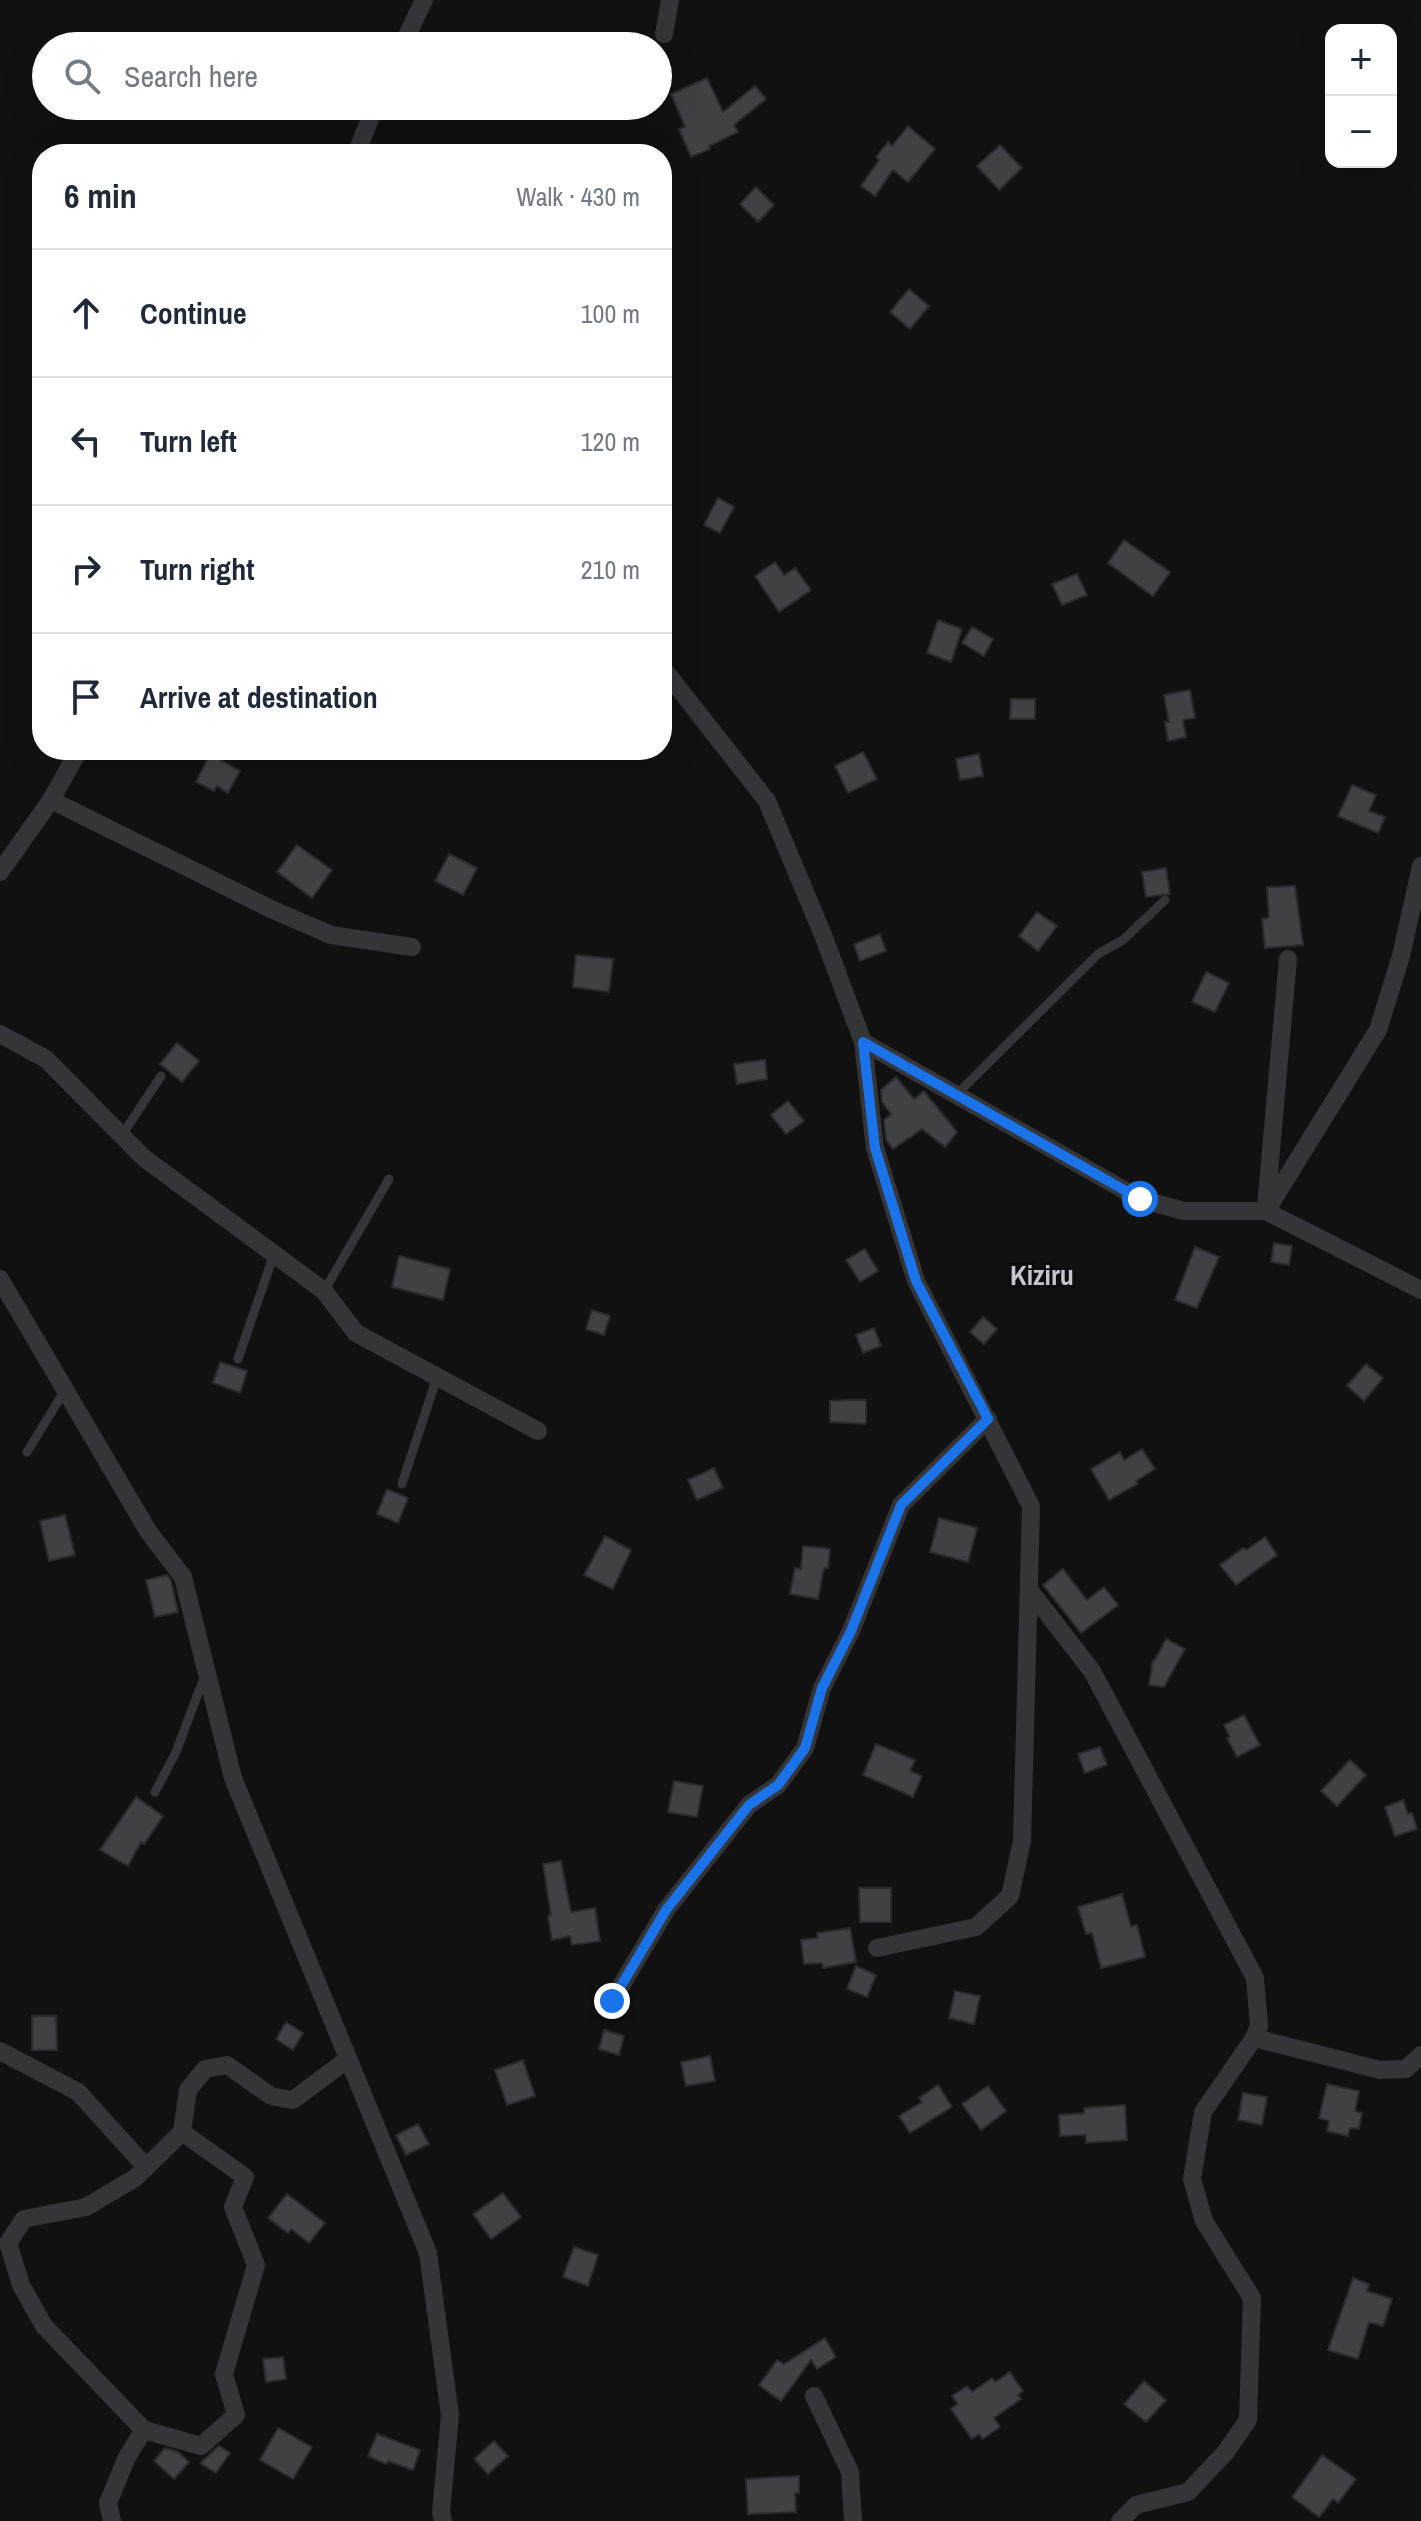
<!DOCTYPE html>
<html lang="en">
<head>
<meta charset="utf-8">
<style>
	:root { --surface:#fff; --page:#f6f6f7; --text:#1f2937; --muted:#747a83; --line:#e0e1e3 }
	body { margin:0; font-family:"Archivo Narrow",sans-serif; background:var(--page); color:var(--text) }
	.controls { position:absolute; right:24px; top:24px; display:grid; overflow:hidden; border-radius:16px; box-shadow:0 8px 32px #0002 }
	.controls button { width:72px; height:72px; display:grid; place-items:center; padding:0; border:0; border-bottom:2px solid var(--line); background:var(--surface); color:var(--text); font:40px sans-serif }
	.stop { position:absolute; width:24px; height:24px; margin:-18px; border:6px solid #1a73e8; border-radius:50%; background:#fff }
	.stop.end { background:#1a73e8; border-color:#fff; box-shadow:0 2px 8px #0008 }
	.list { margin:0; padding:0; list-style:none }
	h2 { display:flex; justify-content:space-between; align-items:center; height:104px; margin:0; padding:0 32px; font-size:34px }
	h2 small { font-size:26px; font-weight:400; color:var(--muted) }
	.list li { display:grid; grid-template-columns:52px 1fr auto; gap:24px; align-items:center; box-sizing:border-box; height:128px; padding:0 32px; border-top:2px solid var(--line) }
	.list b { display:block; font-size:30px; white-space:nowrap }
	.list em { font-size:26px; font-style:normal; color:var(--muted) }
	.icon { flex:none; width:44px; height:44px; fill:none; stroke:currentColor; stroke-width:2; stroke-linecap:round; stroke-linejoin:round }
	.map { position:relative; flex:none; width:1421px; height:2521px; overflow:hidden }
	.search { position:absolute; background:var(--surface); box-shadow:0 8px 32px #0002; left:32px; top:32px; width:640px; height:88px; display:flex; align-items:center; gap:20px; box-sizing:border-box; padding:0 28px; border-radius:44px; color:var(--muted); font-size:30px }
	.panel { position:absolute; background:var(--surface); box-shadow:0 8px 32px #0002; left:32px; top:144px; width:640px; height:616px; border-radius:32px }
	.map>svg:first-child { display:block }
	.building { fill:#404145; stroke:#2b2b2e; stroke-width:2 }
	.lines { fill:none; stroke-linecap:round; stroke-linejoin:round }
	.lane { stroke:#343539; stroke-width:9 }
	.street { stroke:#343539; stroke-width:18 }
	.route { stroke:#1a73e8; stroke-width:10 }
	.labels { text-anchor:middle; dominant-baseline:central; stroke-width:6; stroke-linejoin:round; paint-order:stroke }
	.quarter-label { font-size:28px; font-weight:bold; fill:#c4c6ce; stroke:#0c0c0d }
</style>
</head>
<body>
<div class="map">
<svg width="1421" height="2521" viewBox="0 0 1421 2521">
	<rect width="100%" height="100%" fill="#111112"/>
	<g class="building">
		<polygon points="707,78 723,112 755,86 766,99 734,125 738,132 709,146 710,149 691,157 679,129 685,127 671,94"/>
		<polygon points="908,126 935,149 908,182 893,170 875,196 861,186 879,160 876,157 888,142 892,146"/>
		<polygon points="1000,145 1022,168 999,190 977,166"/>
		<polygon points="756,187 774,205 758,222 740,204"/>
		<polygon points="909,289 929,306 910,329 890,312"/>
		<polygon points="718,498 734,507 720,533 704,525"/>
		<polygon points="1124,540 1170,572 1153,596 1108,563"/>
		<polygon points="775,562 784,575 795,568 811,590 779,612 755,576"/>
		<polygon points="1077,574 1087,595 1062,605 1052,584"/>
		<polygon points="938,620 962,629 951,662 927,653"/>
		<polygon points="972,627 993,639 984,656 962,643"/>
		<polygon points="1190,690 1195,718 1183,720 1186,737 1168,741 1165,722 1169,722 1164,695"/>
		<polygon points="1011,699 1035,699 1035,719 1010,719"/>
		<polygon points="863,752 877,779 848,793 835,766"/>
		<polygon points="210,754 240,771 228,793 217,786 214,791 196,782"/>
		<polygon points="979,754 983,776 960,780 956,759"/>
		<polygon points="1352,785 1376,795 1369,811 1385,817 1378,833 1338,816"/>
		<polygon points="297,845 332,870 312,898 277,872"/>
		<polygon points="449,854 477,868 463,895 435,881"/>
		<polygon points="1166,868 1170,894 1146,897 1142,872"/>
		<polygon points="1295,886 1303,945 1265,948 1262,919 1269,918 1267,887"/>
		<polygon points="1037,912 1057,926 1038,951 1019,936"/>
		<polygon points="880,934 886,951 860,961 854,944"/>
		<polygon points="576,955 613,959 609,992 573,987"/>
		<polygon points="1206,972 1229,983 1215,1012 1192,1002"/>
		<polygon points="177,1043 199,1061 182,1082 160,1064"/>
		<polygon points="765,1060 767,1079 737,1084 734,1064"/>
		<polygon points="896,1077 914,1099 924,1091 957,1132 945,1147 922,1129 893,1149 886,1140 884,1120 891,1114 882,1102 881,1090"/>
		<polygon points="788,1101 804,1121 786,1134 771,1115"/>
		<polygon points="1274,1243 1292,1246 1289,1265 1271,1262"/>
		<polygon points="1195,1247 1219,1257 1197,1308 1175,1300"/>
		<polygon points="865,1249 878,1271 860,1282 846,1260"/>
		<polygon points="399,1256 450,1269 443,1300 392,1287"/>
		<polygon points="592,1310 610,1316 604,1335 586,1329"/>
		<polygon points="983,1317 997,1329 984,1344 970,1332"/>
		<polygon points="874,1328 881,1346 863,1353 856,1335"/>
		<polygon points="220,1362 247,1371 240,1393 213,1383"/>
		<polygon points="1366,1364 1383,1378 1364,1401 1347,1386"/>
		<polygon points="846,1400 866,1400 866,1424 830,1422 830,1401"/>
		<polygon points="1142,1449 1155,1469 1136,1481 1138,1484 1109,1500 1091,1469 1120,1452 1124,1460"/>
		<polygon points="714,1468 723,1488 697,1500 688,1480"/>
		<polygon points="387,1489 408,1498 398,1523 377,1514"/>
		<polygon points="65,1515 75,1555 49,1561 40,1521"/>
		<polygon points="939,1518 977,1528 968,1562 930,1552"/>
		<polygon points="605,1536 631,1550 613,1589 584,1575"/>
		<polygon points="1265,1537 1277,1555 1236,1585 1220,1565 1243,1548 1246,1550"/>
		<polygon points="803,1546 830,1549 828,1568 824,1568 818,1599 790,1594 795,1568 801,1569"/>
		<polygon points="1063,1569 1087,1600 1104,1587 1118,1605 1081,1633 1043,1585"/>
		<polygon points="167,1575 171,1581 178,1612 155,1617 146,1580"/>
		<polygon points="1166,1639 1185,1649 1164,1687 1149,1685 1153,1660 1155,1660"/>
		<polygon points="1244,1715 1260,1745 1237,1757 1227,1738 1230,1737 1224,1725"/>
		<polygon points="876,1744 915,1760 910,1771 922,1776 913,1797 863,1775"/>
		<polygon points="1100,1747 1107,1765 1085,1773 1078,1754"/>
		<polygon points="1350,1760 1366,1775 1337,1806 1321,1791"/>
		<polygon points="674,1781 703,1786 697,1817 668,1812"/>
		<polygon points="136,1797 163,1816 144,1844 141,1842 128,1866 100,1850"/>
		<polygon points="1403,1800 1408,1814 1412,1813 1417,1829 1395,1836 1385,1807"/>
		<polygon points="561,1861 571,1912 595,1908 600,1941 572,1945 570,1936 552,1940 548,1916 551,1915 543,1864"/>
		<polygon points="859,1888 891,1888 891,1922 860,1922"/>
		<polygon points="1122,1894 1131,1927 1137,1925 1145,1957 1101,1968 1092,1933 1086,1934 1078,1907"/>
		<polygon points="850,1928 856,1962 823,1968 822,1963 804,1964 801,1940 818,1938 817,1933"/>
		<polygon points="856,1966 876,1975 867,1997 847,1989"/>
		<polygon points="955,1991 980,1996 974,2024 949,2018"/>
		<polygon points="32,2016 56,2016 57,2050 32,2050"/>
		<polygon points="286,2022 303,2033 293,2050 276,2039"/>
		<polygon points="604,2030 624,2036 619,2055 599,2049"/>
		<polygon points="710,2056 715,2081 686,2086 681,2062"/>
		<polygon points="523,2060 535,2096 507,2105 495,2070"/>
		<polygon points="1327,2084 1359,2091 1355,2111 1362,2113 1359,2129 1350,2128 1348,2136 1327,2131 1329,2121 1319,2118"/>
		<polygon points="938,2085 952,2107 910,2133 899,2116 922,2102 919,2098"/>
		<polygon points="988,2086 1006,2111 981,2130 962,2104"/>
		<polygon points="1243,2093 1267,2097 1262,2125 1238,2120"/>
		<polygon points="1125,2105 1127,2140 1086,2143 1086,2135 1060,2136 1059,2115 1084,2113 1084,2108"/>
		<polygon points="418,2124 429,2144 406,2155 396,2135"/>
		<polygon points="503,2193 521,2217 491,2239 473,2214"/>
		<polygon points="287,2194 325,2223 309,2243 291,2229 288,2233 268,2218"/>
		<polygon points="574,2247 598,2255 588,2286 563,2277"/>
		<polygon points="1353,2278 1369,2284 1367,2291 1392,2299 1383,2326 1369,2322 1358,2359 1328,2350"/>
		<polygon points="825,2338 836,2357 817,2369 811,2360 781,2401 759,2385 777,2360 784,2364"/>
		<polygon points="283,2357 286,2379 266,2382 263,2359"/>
		<polygon points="1010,2372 1023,2391 1018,2395 1021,2399 994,2418 1000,2427 983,2439 979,2434 972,2439 951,2409 958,2404 952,2396 967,2386 972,2392 992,2378 995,2382"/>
		<polygon points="1144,2381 1166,2400 1146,2422 1124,2404"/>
		<polygon points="278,2428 312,2447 293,2479 260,2460"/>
		<polygon points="377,2434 420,2450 413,2470 388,2461 386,2464 368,2456"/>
		<polygon points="494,2441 508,2456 488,2474 474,2459"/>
		<polygon points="219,2446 230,2453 216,2473 200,2463"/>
		<polygon points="165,2448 178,2452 189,2462 174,2479 154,2461"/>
		<polygon points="1322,2455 1356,2479 1338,2503 1333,2499 1319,2517 1292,2497"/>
		<polygon points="799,2476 799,2493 795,2493 796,2512 748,2514 746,2479"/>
	</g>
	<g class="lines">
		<g class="lane">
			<polyline points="956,1095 1098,954 1123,940 1165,900"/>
			<polyline points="122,1135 161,1076"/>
			<polyline points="324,1291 389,1179"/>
			<polyline points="238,1359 274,1254"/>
			<polyline points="27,1452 65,1390"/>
			<polyline points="402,1484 437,1377"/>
			<polyline points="155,1792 176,1752 205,1675"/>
		</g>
		<g class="street">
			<polyline points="664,34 670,0"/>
			<polyline points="402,46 424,0"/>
			<polyline points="356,154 375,106"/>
			<polyline points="662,667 767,801 823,935 863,1042 875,1148 916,1281 1031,1506 1022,1841 1010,1896 976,1927 877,1948"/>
			<polyline points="51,800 273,910 331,935 412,947"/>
			<polyline points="0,872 51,800 79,750"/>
			<polyline points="0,1034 46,1059 144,1158 324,1291 356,1333 538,1431"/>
			<polyline points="863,1042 1140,1199 1184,1211 1266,1211 1421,1290"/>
			<polyline points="1266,1207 1288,959"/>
			<polyline points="1266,1211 1378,1030 1401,956 1421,866"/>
			<polyline points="0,1279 148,1531 183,1577 233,1778 428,2253 450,2415 441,2512 443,2521"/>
			<polyline points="1030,1591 1092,1671 1255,1978 1259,2026 1254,2038 1203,2112 1192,2179 1204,2221 1252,2298 1248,2420 1225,2453 1188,2492 1136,2505 1120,2521"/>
			<polyline points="612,2001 666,1910 749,1805 778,1785 805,1748 822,1688 851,1631 901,1505 988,1419"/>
			<polyline points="1254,2038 1380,2070 1406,2069 1421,2055"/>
			<polyline points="0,2051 78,2092 146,2167"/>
			<polyline points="814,2396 850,2472 853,2521"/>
			<polyline points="144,2430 201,2446 236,2415 224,2374 256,2265 233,2207 245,2177 182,2132"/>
			<polyline points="112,2521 108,2503 127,2457 144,2430 44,2326 21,2285 8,2243 24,2219 86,2207 135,2178 182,2132 188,2090 205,2069 227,2065 271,2096 293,2100 348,2059"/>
		</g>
	</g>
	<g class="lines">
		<polyline class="route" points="612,2001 666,1910 749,1805 778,1785 805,1748 822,1688 851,1631 901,1505 988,1419 916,1281 875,1148 863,1042 1140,1199"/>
	</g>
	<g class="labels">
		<g class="quarter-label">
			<text x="1042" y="1275">Kiziru</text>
		</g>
	</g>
</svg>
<div class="controls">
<button>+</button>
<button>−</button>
</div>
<div class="stop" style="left:1140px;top:1199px"></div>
<div class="stop end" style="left:612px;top:2001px"></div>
<div class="search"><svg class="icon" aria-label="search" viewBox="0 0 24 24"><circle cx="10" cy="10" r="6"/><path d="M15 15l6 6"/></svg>Search here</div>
<section class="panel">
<h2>6 min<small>Walk · 430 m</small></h2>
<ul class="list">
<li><svg class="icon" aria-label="ahead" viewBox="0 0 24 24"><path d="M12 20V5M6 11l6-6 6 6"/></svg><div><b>Continue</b></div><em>100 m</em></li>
<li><svg class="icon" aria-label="left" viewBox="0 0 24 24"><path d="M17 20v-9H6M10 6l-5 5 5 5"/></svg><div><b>Turn left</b></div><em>120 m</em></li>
<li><svg class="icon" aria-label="right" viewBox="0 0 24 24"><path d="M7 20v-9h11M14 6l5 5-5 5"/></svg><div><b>Turn right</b></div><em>210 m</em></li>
<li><svg class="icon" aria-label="arrive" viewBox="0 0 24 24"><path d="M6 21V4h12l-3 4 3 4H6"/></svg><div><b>Arrive at destination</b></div></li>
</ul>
</section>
</div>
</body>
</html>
